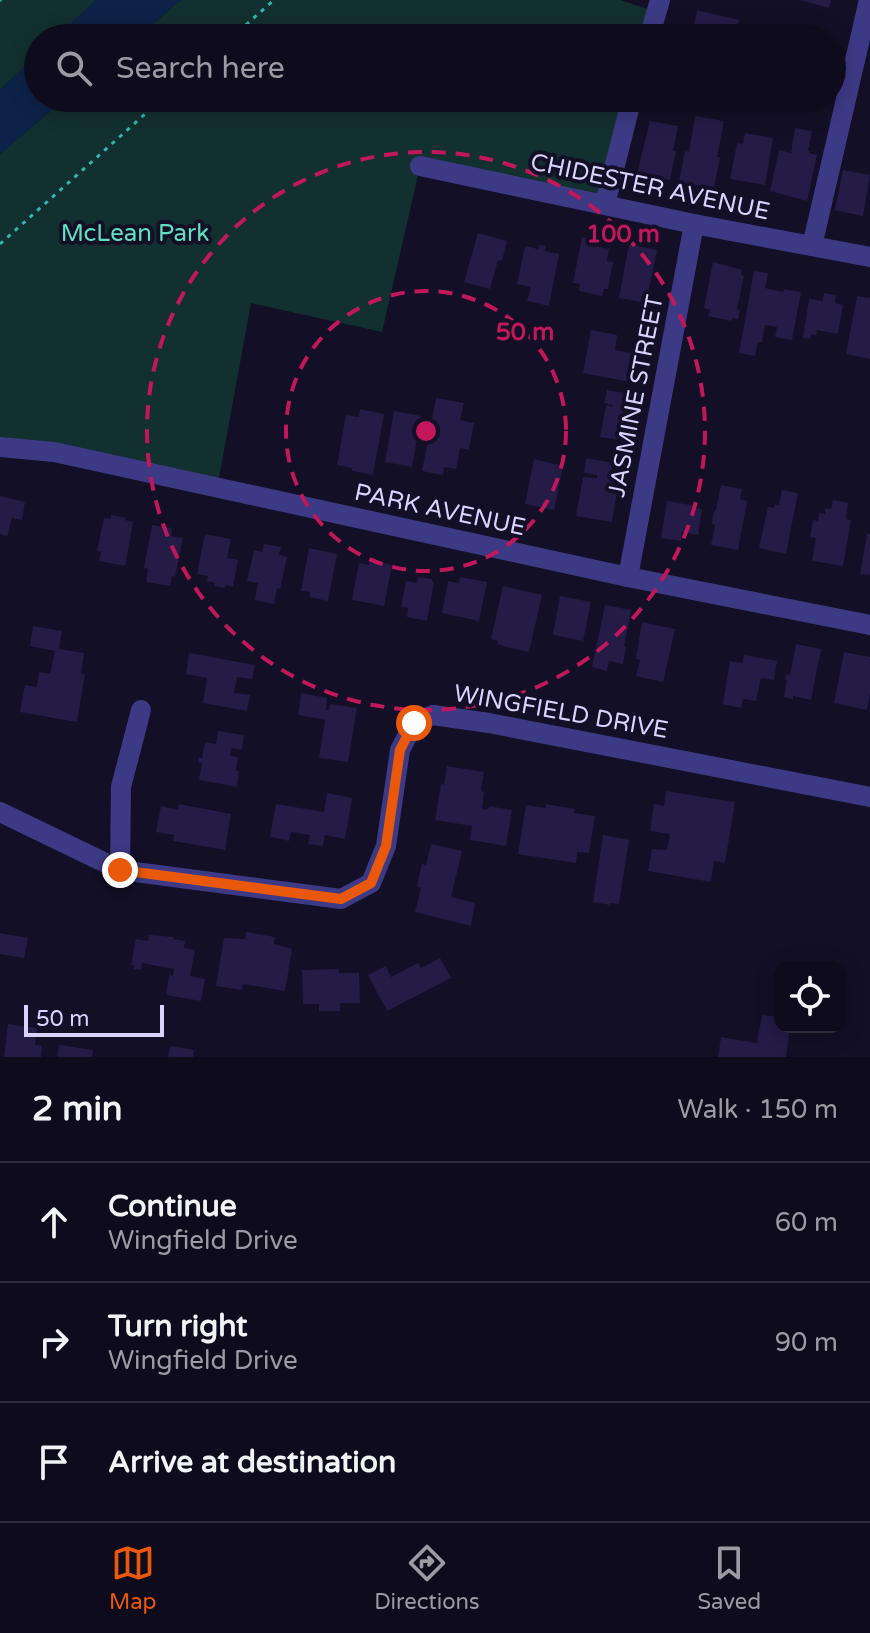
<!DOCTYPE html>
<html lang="en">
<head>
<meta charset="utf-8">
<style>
	:root { --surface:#0e0b1c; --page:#1c1929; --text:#f1f3f6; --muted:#9b9ba3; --line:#2e2b3b; --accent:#ea580c }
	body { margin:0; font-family:"Varela Round",sans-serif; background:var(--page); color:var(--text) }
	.controls { position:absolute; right:24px; bottom:24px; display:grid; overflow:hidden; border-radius:16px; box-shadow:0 4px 20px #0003 }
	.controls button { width:72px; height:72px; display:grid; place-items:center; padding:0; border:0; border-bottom:2px solid var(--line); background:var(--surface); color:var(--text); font:40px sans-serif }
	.scale { position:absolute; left:24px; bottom:20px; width:140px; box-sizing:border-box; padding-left:8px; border:4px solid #d9d4ff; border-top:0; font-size:22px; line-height:28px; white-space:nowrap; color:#d9d4ff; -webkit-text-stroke:6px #130f26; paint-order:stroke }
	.stop { position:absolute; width:24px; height:24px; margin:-18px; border:6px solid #ea580c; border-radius:50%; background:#fff }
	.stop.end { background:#ea580c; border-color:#fff; box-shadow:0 2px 8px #0008 }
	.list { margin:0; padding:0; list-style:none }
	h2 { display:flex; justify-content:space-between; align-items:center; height:104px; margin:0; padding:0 32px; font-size:34px }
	h2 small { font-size:26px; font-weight:400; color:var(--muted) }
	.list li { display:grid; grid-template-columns:52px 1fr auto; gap:24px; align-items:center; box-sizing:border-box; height:120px; padding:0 32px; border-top:2px solid var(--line) }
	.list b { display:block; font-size:30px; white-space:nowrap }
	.list p { margin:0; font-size:26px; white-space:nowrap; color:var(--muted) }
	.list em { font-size:26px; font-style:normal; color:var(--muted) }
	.icon { flex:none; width:44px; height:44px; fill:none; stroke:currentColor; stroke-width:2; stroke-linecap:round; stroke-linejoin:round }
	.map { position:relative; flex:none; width:870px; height:1057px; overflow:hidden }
	.search { position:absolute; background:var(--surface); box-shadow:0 4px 20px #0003; left:24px; right:24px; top:24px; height:88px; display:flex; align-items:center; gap:20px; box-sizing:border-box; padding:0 28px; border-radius:44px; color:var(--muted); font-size:30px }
	.sheet { height:464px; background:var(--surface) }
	nav { display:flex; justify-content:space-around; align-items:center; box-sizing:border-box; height:112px; border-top:2px solid var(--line); background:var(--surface); font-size:22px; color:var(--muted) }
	nav a { display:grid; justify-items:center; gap:4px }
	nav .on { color:var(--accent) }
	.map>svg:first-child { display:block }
	.green { fill:#12302f }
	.water { fill:#0c2248 }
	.building { fill:#241b47 }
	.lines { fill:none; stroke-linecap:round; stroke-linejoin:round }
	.path { stroke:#2fb8b0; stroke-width:3; stroke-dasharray:4 6; stroke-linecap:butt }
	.minor { stroke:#3d3a85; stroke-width:20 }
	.route { stroke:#ea580c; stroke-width:10 }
	.ring { fill:none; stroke:#c2185b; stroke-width:4; stroke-dasharray:14 10 }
	.labels { text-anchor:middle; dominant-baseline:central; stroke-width:8; stroke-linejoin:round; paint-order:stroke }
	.street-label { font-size:24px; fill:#d9d4ff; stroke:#130f26 }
	.park-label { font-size:24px; fill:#5fe0c0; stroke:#130f26 }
	.centre { fill:#c2185b; stroke:#130f26; stroke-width:4 }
	.ring-label { font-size:24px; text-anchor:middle; font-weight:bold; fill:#c2185b; stroke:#130f26; stroke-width:8; stroke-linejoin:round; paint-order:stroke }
</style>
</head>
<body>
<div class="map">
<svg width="870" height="1057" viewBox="0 0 870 1057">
	<rect width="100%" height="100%" fill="#130f26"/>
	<g class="green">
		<polygon points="0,0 96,0 56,38 38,38 38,54 0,90"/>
		<polygon points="181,0 620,0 657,12 649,38 136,38"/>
		<polygon points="66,98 632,98 605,204 420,167 382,332 251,303 217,489 0,447 0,154"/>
	</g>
	<g class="water">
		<polygon points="96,0 181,0 136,38 56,38"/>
		<polygon points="38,54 38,98 66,98 0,154 0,90"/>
	</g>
	<g class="building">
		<polygon points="800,0 831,0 829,8"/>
		<polygon points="697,10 739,20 736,38 692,37"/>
		<polygon points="695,116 724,121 717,157 720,157 714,188 679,182 685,151 689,152"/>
		<polygon points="650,121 678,126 673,151 676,151 670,180 637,174"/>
		<polygon points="795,128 812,131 808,151 810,151 809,153 817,155 807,201 770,191 779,150 791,153"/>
		<polygon points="745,133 773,138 765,185 730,179 737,143 743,144"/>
		<polygon points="843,170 870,175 863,216 835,210"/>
		<polygon points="478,233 507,241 502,261 498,260 490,289 464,282"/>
		<polygon points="582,237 600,240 599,247 609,249 607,261 613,262 608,289 604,289 602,296 579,291 580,284 573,283"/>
		<polygon points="629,244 657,250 646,303 619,298"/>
		<polygon points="539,245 546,246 545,251 559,254 549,306 527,301 531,287 517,284 525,246 538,249"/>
		<polygon points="713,262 742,270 741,275 744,276 737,309 740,310 738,319 732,318 732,321 708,316 710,310 704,308"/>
		<polygon points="754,271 768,273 765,288 783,292 784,289 801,292 792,340 775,337 777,327 765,325 762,342 758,342 755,356 739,353"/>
		<polygon points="824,293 836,295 835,303 843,305 838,334 817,330 816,335 811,334 810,339 803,338 809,299 823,301"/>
		<polygon points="857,296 870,298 870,359 846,354"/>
		<polygon points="591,330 617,335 615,350 636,354 630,382 583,373"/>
		<polygon points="607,390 631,394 629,407 621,407 628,409 624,426 629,427 626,441 600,437 606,405 612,407 613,405 604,403"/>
		<polygon points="436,398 464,403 460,420 474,423 469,450 460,448 456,469 444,467 443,475 422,471"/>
		<polygon points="360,409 384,414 373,475 352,471 352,468 337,465 346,415 359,417"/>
		<polygon points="394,411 421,416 412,467 385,462"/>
		<polygon points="586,458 613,463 610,479 619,480 612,522 576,516 583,477 597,478 597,475 584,473"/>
		<polygon points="534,459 563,466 554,510 525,504"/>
		<polygon points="721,485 742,489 740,499 747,501 738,550 711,545 715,525 712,524 713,515 715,510 716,510"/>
		<polygon points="782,490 798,493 786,554 759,548 768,507 774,508 775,504 779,505"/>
		<polygon points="0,496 25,502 22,520 12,518 7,536 0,534"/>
		<polygon points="833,500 848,503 846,519 851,520 843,566 812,561 816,538 810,537 813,520 818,521 819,513 825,514 825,508 831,509"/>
		<polygon points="667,501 696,506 695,508 702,509 698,535 682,532 681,541 661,538"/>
		<polygon points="111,515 126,518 125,520 133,522 125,566 99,561 101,552 97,551 104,518 111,519"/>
		<polygon points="152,525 172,528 171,536 183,538 175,577 172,576 170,586 146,582 148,569 144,568"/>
		<polygon points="205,534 231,539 227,558 238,560 233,587 226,585 225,588 214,586 215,583 207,581 208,576 197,574"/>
		<polygon points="867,534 870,534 870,575 860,574"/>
		<polygon points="264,544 281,547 279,555 287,557 280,589 277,588 274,604 255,600 258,583 247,581 254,550 262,552"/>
		<polygon points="309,548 337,554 328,601 309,597 310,592 301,591"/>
		<polygon points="370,560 392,565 384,606 352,600 359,563 369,565"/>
		<polygon points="418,577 432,579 432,581 434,582 427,621 407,617 408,608 401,607 406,581 417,583"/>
		<polygon points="460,577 487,582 479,621 442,613 448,581 459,583"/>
		<polygon points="503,586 542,595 529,652 503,646 497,644 498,641 491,639"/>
		<polygon points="560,596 591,602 583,641 553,635"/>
		<polygon points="605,605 631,610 624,646 626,647 623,664 609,661 607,671 592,667"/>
		<polygon points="642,622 675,629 663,682 636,676 640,660 636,659"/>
		<polygon points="33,626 62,631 59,649 84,653 81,674 85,674 77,722 20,712 25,685 37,687 39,672 50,674 55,651 30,646"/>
		<polygon points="796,644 821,649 811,700 793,696 793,699 784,697 787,680 785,679 786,674 790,675"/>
		<polygon points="844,652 870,657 870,693 867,710 834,703"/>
		<polygon points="189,653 255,665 252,679 237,677 234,693 250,695 247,711 203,703 207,678 186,674"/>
		<polygon points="744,655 777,661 774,680 761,678 756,701 743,699 741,708 723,704 730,661 742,663"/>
		<polygon points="301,693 327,698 326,710 329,710 330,704 357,708 348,762 319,758 325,720 298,715"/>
		<polygon points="218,731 244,735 242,750 231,748 230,756 238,757 236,771 239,771 237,787 199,780 202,763 198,763 199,758 202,758 205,742 216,744"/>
		<polygon points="447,766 484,772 481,791 484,792 482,809 488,810 489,806 512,810 506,846 470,840 472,826 435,820 441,784 444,785"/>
		<polygon points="666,791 735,802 725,863 714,861 711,882 648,871 652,849 667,850 670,834 650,831 654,804 664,806"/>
		<polygon points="327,793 352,798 345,839 325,835 323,846 308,844 310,835 291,832 289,841 270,837 276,804 324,812"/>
		<polygon points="179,804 231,814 225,850 173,841 174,835 156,832 161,806 178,810"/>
		<polygon points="546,804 575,809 574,813 595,816 589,853 577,852 576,863 518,854 526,805 546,808"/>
		<polygon points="603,835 629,840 619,904 610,903 610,905 593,902"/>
		<polygon points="431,844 462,851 451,897 475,903 471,926 415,912 421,888 417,887 419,876 422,864 426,865"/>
		<polygon points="246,932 275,937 274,944 292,949 285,991 243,984 242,990 216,986 224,938 245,939"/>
		<polygon points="0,933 28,938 24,958 0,954"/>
		<polygon points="149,935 174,937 173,939 185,941 184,948 195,950 190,976 205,979 201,1001 166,995 169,975 173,976 174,969 142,963 141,970 134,969 134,965 131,965 136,939 148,941"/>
		<polygon points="440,958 451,978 387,1011 368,975 386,966 391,977 418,963 421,968"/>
		<polygon points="339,969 339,973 359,973 360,1003 340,1003 340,1011 319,1011 319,1004 303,1004 302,970"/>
		<polygon points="762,1015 780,1017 780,1027 790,1027 786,1057 718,1057 721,1037 757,1043"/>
		<polygon points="8,1024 37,1028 35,1045 42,1046 41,1057 4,1057"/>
		<polygon points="59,1045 93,1050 92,1057 57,1057"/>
		<polygon points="170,1046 194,1050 193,1057 168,1057"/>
	</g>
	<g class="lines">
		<g class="path">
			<polyline points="0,1 1,0"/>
			<polyline points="231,38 274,0"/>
			<polyline points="0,244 163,98"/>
		</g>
		<g class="minor">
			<polyline points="649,38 660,0"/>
			<polyline points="420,166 694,224 870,257"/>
			<polyline points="605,204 632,98"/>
			<polyline points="812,246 869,0"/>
			<polyline points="0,447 54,452 628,577 870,625"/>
			<polyline points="628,577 694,224"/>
			<polyline points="0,812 120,870 341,899 371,883 386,846 400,750 414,723 433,715 489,723 870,797"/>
			<polyline points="120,870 121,787 141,710"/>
		</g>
	</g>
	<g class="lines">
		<polyline class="route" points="120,870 341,899 371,883 386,846 400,750 414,723"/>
	</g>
	<g class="ring">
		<circle cx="426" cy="431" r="140"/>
		<circle cx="426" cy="431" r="279"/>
	</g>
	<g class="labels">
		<g class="street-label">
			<text transform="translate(650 187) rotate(12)">CHIDESTER AVENUE</text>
			<text transform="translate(636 396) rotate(-79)">JASMINE STREET</text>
			<text transform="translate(440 510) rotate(12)">PARK AVENUE</text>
			<text transform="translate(561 712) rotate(10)">WINGFIELD DRIVE</text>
		</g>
		<g class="park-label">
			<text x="135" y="233">McLean Park</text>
		</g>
	</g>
	<circle cx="426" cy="431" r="12" class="centre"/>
	<g class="ring-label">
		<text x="623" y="242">100 m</text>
		<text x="525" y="340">50 m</text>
	</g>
</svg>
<div class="controls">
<button><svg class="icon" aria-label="locate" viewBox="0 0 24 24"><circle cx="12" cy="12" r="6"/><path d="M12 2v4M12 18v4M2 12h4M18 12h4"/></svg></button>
</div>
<div class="scale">50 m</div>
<div class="stop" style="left:414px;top:723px"></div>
<div class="stop end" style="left:120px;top:870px"></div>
<div class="search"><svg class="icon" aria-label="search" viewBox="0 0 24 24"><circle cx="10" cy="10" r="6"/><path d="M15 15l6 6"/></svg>Search here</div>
</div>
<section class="sheet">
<h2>2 min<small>Walk · 150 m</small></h2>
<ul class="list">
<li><svg class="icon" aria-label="ahead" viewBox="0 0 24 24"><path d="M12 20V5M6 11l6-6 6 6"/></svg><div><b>Continue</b><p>Wingfield Drive</p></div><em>60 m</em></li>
<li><svg class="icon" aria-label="right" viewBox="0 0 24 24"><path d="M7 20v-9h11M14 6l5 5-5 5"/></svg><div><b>Turn right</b><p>Wingfield Drive</p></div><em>90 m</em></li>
<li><svg class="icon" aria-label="arrive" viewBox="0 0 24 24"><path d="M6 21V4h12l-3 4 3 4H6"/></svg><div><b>Arrive at destination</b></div></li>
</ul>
</section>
<nav>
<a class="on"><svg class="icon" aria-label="map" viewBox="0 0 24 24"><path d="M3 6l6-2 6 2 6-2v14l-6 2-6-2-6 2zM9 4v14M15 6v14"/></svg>Map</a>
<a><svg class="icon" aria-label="directions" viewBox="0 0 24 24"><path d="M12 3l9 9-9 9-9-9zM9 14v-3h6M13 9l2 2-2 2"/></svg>Directions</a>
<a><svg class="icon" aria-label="saved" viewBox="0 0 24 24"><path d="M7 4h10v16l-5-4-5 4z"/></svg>Saved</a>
</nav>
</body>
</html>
